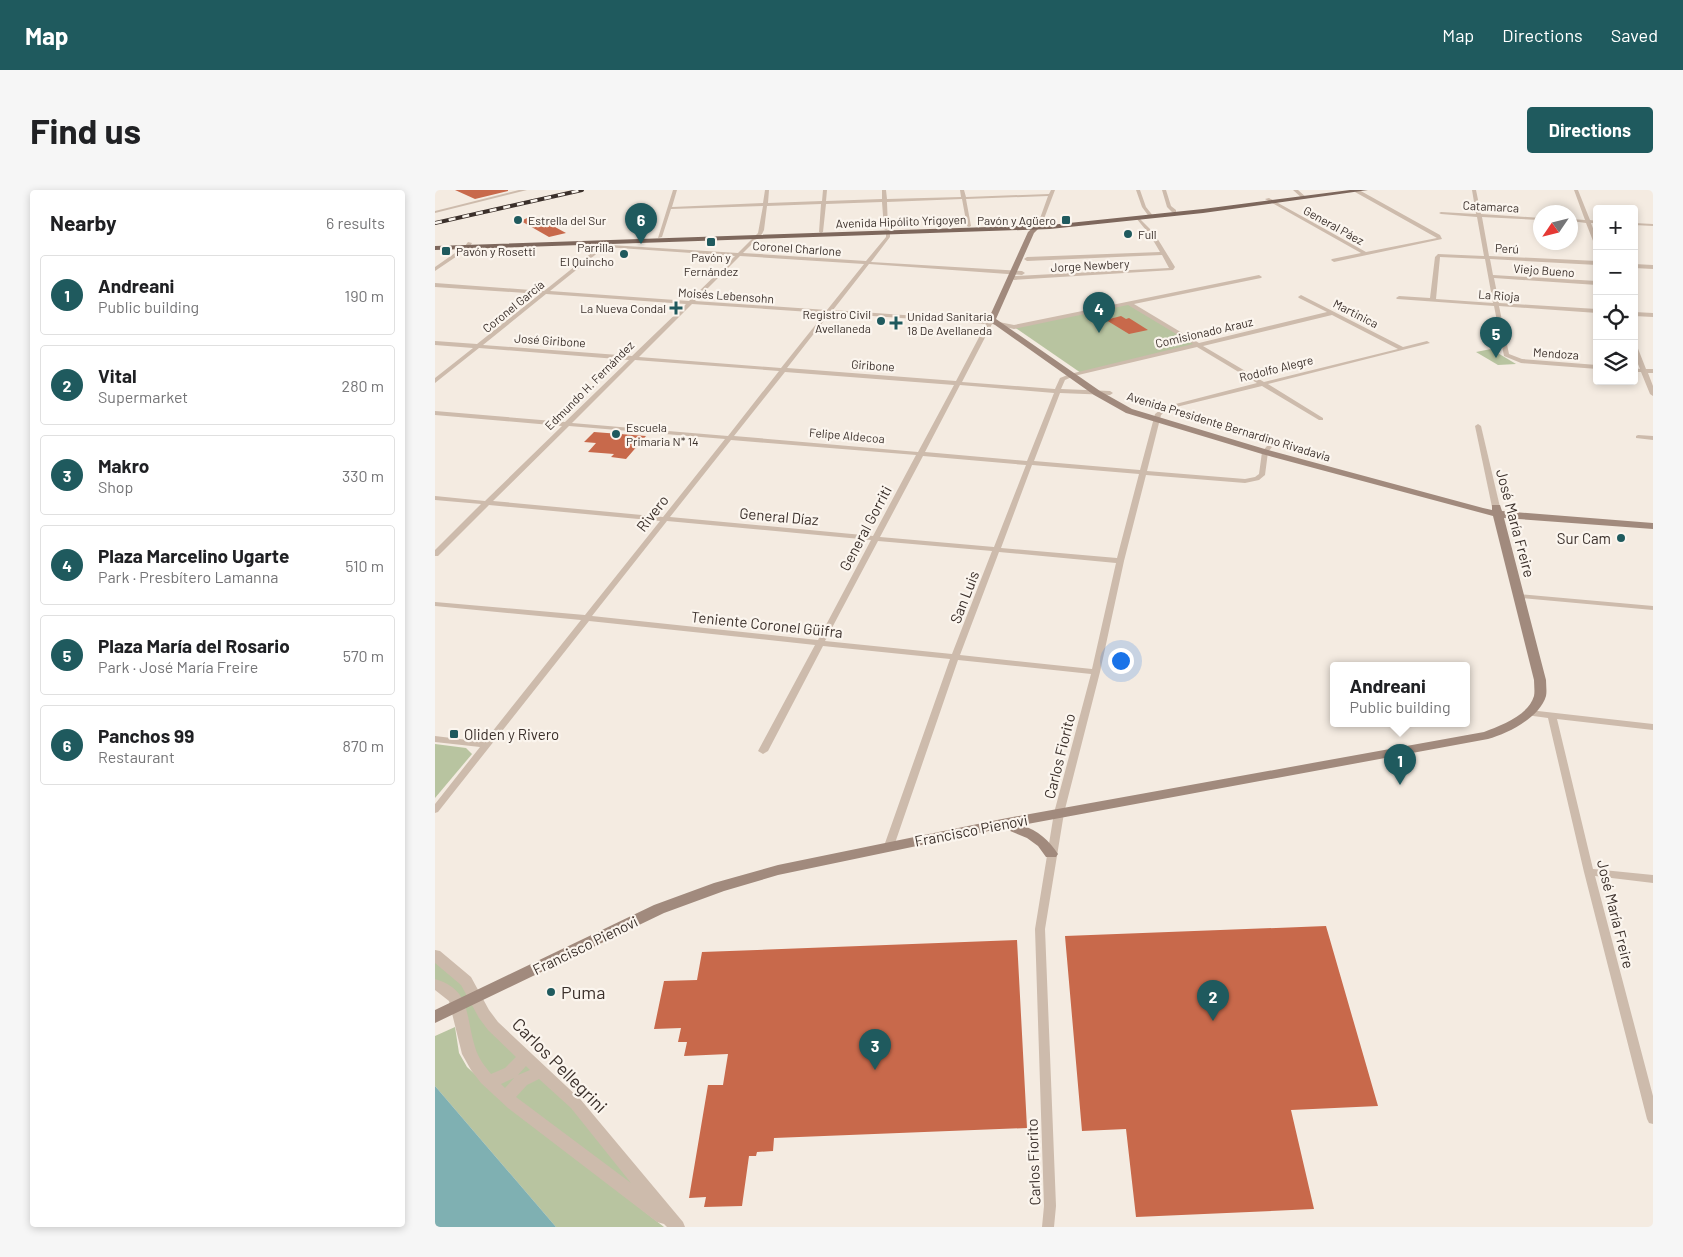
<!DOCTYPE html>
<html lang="en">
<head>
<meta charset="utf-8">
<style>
	:root { --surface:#fff; --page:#f6f6f6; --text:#202124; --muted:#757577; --line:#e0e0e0; --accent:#1f5a5e }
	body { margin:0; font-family:Barlow,sans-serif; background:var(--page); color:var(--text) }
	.controls { position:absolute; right:15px; top:15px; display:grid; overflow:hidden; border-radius:5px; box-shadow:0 2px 8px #0003 }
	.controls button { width:45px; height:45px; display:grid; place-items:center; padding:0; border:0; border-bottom:1px solid var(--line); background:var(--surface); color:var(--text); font:25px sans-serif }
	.compass { position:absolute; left:1098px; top:15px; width:45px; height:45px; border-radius:50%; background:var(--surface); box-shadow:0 2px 8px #0003; rotate:235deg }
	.you { position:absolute; left:685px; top:470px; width:18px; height:18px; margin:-12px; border:4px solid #fff; border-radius:50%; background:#1a73e8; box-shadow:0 0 0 8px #1a73e833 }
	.badge { display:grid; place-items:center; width:32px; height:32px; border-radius:50%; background:var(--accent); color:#fff; font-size:16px; font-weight:700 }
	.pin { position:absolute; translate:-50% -41px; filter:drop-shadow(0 1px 2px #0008) }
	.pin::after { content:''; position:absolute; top:26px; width:18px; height:15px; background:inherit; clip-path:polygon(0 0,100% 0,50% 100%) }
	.popup { position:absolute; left:895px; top:472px; width:140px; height:65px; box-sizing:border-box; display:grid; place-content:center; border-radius:5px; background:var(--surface); filter:drop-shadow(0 1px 4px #0005); font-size:16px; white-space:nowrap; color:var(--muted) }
	.popup b { font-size:19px; color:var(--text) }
	.popup::after { content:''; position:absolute; left:50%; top:100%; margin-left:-10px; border:10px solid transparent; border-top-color:var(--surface) }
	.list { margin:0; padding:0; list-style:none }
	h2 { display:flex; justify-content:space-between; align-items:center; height:65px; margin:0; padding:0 20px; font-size:21px }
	h2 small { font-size:16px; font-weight:400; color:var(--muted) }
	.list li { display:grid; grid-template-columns:32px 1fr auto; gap:15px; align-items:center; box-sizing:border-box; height:80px; margin:0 10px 10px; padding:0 10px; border:1px solid var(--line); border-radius:5px }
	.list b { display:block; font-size:19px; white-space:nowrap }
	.list p { margin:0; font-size:16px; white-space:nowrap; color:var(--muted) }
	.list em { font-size:16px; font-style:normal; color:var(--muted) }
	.icon { flex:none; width:28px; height:28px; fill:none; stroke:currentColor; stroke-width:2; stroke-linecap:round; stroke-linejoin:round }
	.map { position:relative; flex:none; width:1218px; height:1037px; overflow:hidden; border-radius:5px }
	header { display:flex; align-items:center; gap:30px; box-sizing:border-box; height:70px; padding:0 25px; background:var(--accent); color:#fff }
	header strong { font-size:24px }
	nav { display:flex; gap:28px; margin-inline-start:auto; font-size:18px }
	.intro { display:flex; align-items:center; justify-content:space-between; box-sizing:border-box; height:120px; padding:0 30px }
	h1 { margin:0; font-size:35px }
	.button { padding:12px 22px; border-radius:5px; background:var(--accent); color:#fff; font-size:18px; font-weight:700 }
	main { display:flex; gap:30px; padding:0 30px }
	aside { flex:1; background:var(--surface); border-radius:5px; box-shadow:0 2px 8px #0003 }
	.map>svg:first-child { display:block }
	.green { fill:#b8c4a0 }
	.water { fill:#7fb0b2 }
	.building { fill:#c8694b }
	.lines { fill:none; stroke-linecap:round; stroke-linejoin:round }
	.minor { fill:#cdbbac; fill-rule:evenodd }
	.tertiary { fill:#cdbbac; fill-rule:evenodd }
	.secondary { fill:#a18a7d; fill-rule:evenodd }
	.primary { fill:#7d675c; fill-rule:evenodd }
	.rail-casing { stroke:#3b302b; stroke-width:4 }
	.rail { stroke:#fbf5ee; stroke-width:2.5; stroke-dasharray:7; stroke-linecap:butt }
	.poi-dot { fill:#1f5a5e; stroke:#fbf5ee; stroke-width:2 }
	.labels { text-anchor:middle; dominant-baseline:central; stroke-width:4.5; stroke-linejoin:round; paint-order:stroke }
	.far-street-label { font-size:12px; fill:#3b302b; stroke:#fbf5ee }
	.far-poi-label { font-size:12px; fill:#3b302b; stroke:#fbf5ee; text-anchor:start }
	.street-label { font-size:15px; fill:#3b302b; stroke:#fbf5ee }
	.poi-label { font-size:15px; fill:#3b302b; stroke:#fbf5ee; text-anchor:end }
	.near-poi-label { font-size:18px; fill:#3b302b; stroke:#fbf5ee; text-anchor:start }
	.near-street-label { font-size:18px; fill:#3b302b; stroke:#fbf5ee }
</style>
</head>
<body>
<header>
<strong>Map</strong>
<nav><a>Map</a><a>Directions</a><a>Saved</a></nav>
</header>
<div class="intro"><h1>Find us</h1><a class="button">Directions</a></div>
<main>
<aside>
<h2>Nearby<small>6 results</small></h2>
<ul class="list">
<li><span class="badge">1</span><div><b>Andreani</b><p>Public building</p></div><em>190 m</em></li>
<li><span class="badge">2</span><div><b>Vital</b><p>Supermarket</p></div><em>280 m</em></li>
<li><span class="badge">3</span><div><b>Makro</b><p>Shop</p></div><em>330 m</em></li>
<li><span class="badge">4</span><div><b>Plaza Marcelino Ugarte</b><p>Park · Presbítero Lamanna</p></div><em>510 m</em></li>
<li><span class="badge">5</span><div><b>Plaza María del Rosario</b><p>Park · José María Freire</p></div><em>570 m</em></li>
<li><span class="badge">6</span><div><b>Panchos 99</b><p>Restaurant</p></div><em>870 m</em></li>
</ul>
</aside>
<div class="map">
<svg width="1218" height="1037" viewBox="0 0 1218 1037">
	<rect width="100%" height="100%" fill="#f4ebe1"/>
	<g class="green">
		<polygon points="693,113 762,155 646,183 579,137"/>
		<polygon points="1056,159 1081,174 1063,175 1041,162"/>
		<polygon points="0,554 31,558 37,564 0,608"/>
		<polygon points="0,765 25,785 49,824 90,865 242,1037 44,880 27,825 0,794"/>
		<polygon points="20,837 24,863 32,877 71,913 229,1037 121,1037 0,896 0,846"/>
	</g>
	<polygon class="water" points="0,896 121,1037 0,1037"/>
	<g class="building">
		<polygon points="20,0 73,0 73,1 40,9"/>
		<polygon points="98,25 131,43 114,47 86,31"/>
		<polygon points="686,126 691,129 694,128 713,140 694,144 671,130"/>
		<polygon points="159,242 211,246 191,269 176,267 179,264 153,262 161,253 149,252"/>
		<polygon points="891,736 943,916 856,920 879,1019 701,1027 691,939 647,941 630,746"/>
		<polygon points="582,750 592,938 339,948 338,961 322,962 321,966 314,966 307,1016 269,1017 271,1007 254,1008 273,895 288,895 293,864 249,866 252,852 243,852 246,838 219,839 229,791 262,790 267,762"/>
	</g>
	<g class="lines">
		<g class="minor">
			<polygon points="84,0 92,0 0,23 0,21"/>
			<path d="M238 0H242L237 17 328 13 330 0H334L333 13 387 11 388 0H392L391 11 447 9V0H451L452 9 526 7 525 0H529L531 7 614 4 616 0H620L607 34 605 35 603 34 613 6 531 9 536 36 534 37 532 36 527 9 452 12 453 39 451 40 449 39 447 12 391 14 388 42 386 43 384 42 386 14 332 16 329 40 327 44 308 63 431 71 451 47V43L453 42 455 43V47L436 72 587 81 590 83 587 85 434 74 398 120 553 131 557 127 560 129 559 131 579 135 824 85 827 87 826 88 699 114 764 153 892 122 864 108 863 107 866 105 968 157 992 151 995 153 833 194 888 228V230H884L827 196 733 219 726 225 712 281 810 289 820 287 824 284 827 262 832 256H836L837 257 833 262 830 285 824 290 810 293 711 285 689 371 665 482 629 623 610 739 621 1016 619 1037H607L609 1016 600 739 619 623 656 484 523 470 459 656 457 658H451L449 656 515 469 388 456 333 561 328 564 323 561 380 455 154 431 3 622 0 623V614L45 557 0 552V546L49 552 146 430 0 416V412L150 425 225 331 54 315 3 366H0V360L46 314 0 310V306L50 311 127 236 0 225V221L130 232 194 170 44 158 0 193V188L38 158 0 155V151L42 154 105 104 0 97V93L109 101 164 57 145 55H143V53L303 63 323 43 328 16 236 19 227 47 223 48ZM170 57 300 66 254 111 115 101ZM305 66 429 74 392 120 260 111ZM111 104 251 114 197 166 48 155ZM257 114 390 123 346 178 204 167ZM693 115 758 154 635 184 625 188 620 199 527 192 557 134 579 139ZM395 123 551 134 521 191 352 178ZM897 125 963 159 829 192 768 156ZM762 157 822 193 729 217 720 224 705 280 599 271 625 203 675 205 678 203 675 201 626 199 630 190 639 186ZM200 170 344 181 293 246 137 233ZM350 182 519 195 483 262 299 246ZM525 195 619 203 592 271 490 262ZM134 236 290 249 228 327 58 311ZM296 250 481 265 438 346 235 327ZM488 266 591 275 559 357 445 347ZM597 275 704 284 682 368 566 358ZM232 331 436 350 383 450 157 426ZM443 351 557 361 517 464 390 451ZM564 362 681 373 657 479 525 465Z"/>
			<polygon points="701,0 705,0 711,17 719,27 719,28 715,28 707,17"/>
			<polygon points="727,0 731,0 736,16 741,20 741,22 737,22 732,17"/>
			<polygon points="858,0 863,0 872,8 868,9"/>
			<polygon points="921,0 924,0 1005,45 1007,49 899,72 896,70 897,69 926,63 830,9 834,8 931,62 1002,48 920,2"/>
			<path d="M1037 0H1041L1046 24 1106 28V30L1047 27 1054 66 1162 71V75L1055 69 1058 85 1162 91V95L1059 88 1064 113 1162 119V123L1064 116 1074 164 1087 169 1162 175V179L1086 173 1069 166 1059 116 962 109 961 108 964 106 995 108 1000 67 1003 64 1049 66 1042 27 1006 24 1004 23 1006 22 1041 24ZM1005 67 1050 69 1058 113 1001 109Z"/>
			<polygon points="1139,0 1143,0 1155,30 1162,31 1162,33 1156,33 1162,49 1162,57 1160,56 1151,33 1136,31 1136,29 1150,30"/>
			<polygon points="703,27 719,43 740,77 738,80 579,90 576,88 579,86 734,78 727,65 592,71 589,69 592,67 725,62 715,45 701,28"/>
			<polygon points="1199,33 1218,34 1218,36 1199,35"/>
			<polygon points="33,52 37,53 34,58 0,81 0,77 30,56"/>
			<polygon points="1199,74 1218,75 1218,79 1199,78"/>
			<polygon points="1199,122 1218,123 1218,127 1199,126"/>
			<polygon points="1199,154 1202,156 1211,179 1218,179 1218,183 1213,183 1218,196 1218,206 1215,204 1206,182 1199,182 1199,178 1205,179 1199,164"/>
			<polygon points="1043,234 1046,236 1065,317 1061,319 1057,317 1040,236"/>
			<polygon points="1203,245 1218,246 1218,250 1201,248 1201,246"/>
			<polygon points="1082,404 1218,416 1218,420 1085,408 1081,406"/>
			<polygon points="1094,520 1218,534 1218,540 1122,529 1158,679 1218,685 1218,693 1160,686 1218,906 1218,934 1214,933 1212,929 1149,682 1113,528 1091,525 1090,523"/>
		</g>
		<path class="tertiary" d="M0 760 5 761 36 787 54 820 63 832 146 910 248 1032 250 1037H232L229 1034 222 1032 73 918 46 893 36 880 27 864 14 811 0 800V789C37 800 30 826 40 857 43 868 49 875 56 884L70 878 81 867 53 840 44 828 26 795 0 773ZM91 876 95 880 83 885ZM79 888 70 898 66 894ZM104 889 136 918 196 993 81 907 92 895Z"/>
		<path class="secondary" d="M603 33 608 34 599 43 561 129 665 201 697 219 833 260 1048 318 1057 320V315H1065L1067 321 1218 333V339L1069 328 1111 490C1111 495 1112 501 1111 506 1105 527 1073 544 1053 549L587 635C603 641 614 650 623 664L621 667H611L603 656 592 648 568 638 343 685 289 701 229 723 0 833V820L219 715 279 693 343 675 567 629 1049 542C1066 535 1093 526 1099 506 1100 501 1099 495 1099 490L1058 326 827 264 691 223 659 205 553 130 593 42Z"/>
		<polygon class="primary" points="915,0 933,0 768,23 615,39 0,60 0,56 615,35 768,19"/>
		<defs>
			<polyline id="rail" points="0,33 147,0"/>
		</defs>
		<use href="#rail" class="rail-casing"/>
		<use href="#rail" class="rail"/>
	</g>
	<g class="poi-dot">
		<circle cx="83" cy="30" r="5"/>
		<rect x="626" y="25" width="10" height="10" rx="2.5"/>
		<circle cx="693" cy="44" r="5"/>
		<rect x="271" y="47" width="10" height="10" rx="2.5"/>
		<rect x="6" y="56" width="10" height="10" rx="2.5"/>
		<circle cx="189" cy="64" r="5"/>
		<path d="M238.5 110.5h5v5h5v5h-5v5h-5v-5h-5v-5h5z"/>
		<circle cx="446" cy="131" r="5"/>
		<path d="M458.5 125.5h5v5h5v5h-5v5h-5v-5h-5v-5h5z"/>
		<circle cx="181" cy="244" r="5"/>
		<circle cx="1186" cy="348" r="5"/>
		<rect x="14" y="539" width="10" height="10" rx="2.5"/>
		<circle cx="116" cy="802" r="5"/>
	</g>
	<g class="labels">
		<g class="far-street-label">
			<text transform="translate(1056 16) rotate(3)">Catamarca</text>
			<text transform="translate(466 31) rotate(-2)">Avenida Hipólito Yrigoyen</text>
			<text transform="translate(899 35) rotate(29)">General Páez</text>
			<text transform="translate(362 58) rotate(4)">Coronel Charlone</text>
			<text transform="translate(1072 58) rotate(3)">Perú</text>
			<text transform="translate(655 75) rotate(-3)">Jorge Newbery</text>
			<text transform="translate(1109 80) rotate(4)">Viejo Bueno</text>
			<text transform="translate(291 105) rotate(4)">Moisés Lebensohn</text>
			<text transform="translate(1064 105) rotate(4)">La Rioja</text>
			<text transform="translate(78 116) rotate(-39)">Coronel García</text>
			<text transform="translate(921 123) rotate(27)">Martinica</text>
			<text transform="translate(769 142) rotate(-13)">Comisionado Arauz</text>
			<text transform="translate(115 150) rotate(4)">José Giribone</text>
			<text transform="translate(1121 163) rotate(4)">Mendoza</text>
			<text transform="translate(438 175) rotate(4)">Giribone</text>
			<text transform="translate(841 178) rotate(-14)">Rodolfo Alegre</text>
			<text transform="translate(154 195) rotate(-45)">Edmundo H. Fernández</text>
			<text transform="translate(794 236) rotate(17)">Avenida Presidente Bernardino Rivadavia</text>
			<text transform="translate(412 245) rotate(5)">Felipe Aldecoa</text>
		</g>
		<g class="far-poi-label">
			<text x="93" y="30">Estrella del Sur</text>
			<text x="621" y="30" text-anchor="end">Pavón y Agüero</text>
			<text x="703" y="44">Full</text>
			<text x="179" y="57" text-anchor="end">Parrilla<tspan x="179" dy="14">El Quincho</tspan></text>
			<text x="21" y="61">Pavón y Rosetti</text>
			<text x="276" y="67" text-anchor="middle">Pavón y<tspan x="276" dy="14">Fernández</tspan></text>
			<text x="231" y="118" text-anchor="end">La Nueva Condal</text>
			<text x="436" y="124" text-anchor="end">Registro Civil<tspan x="436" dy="14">Avellaneda</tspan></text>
			<text x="472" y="126">Unidad Sanitaria<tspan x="472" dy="14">18 De Avellaneda</tspan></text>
			<text x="191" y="237">Escuela<tspan x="191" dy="14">Primaria N* 14</tspan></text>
		</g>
		<g class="street-label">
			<text transform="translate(217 323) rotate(-52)">Rivero</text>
			<text transform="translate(344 326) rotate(5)">General Díaz</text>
			<text transform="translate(1081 333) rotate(75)">José María Freire</text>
			<text transform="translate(430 338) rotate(-62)">General Gorriti</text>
			<text transform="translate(529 407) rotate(-69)">San Luis</text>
			<text transform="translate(332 434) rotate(6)">Teniente Coronel Güifra</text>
			<text transform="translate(624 566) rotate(-76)">Carlos Fiorito</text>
			<text transform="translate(536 640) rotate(-11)">Francisco Pienovi</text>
			<text transform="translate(1181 724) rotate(76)">José María Freire</text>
			<text transform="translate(150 755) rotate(-26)">Francisco Pienovi</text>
			<text transform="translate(598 972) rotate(-92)">Carlos Fiorito</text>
		</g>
		<g class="poi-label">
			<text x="1176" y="348">Sur Cam</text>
			<text x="29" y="544" text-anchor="start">Oliden y Rivero</text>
		</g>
		<g class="near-poi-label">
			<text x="126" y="802">Puma</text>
		</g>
		<g class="near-street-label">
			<text transform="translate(125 875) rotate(45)">Carlos Pellegrini</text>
		</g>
	</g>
</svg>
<div class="controls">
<button>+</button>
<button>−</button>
<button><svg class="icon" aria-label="locate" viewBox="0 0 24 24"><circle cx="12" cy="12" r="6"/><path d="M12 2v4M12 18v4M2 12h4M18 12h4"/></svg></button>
<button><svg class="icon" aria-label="layers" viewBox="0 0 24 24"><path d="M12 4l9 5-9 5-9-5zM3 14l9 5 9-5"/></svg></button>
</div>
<svg class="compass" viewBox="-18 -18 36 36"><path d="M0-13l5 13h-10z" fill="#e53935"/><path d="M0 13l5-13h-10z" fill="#757577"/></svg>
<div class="you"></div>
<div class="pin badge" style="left:965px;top:595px">1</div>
<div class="popup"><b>Andreani</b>Public building</div>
<div class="pin badge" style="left:778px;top:831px">2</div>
<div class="pin badge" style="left:440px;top:880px">3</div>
<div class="pin badge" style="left:664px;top:143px">4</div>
<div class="pin badge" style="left:1061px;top:168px">5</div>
<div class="pin badge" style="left:206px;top:54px">6</div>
</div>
</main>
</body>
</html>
